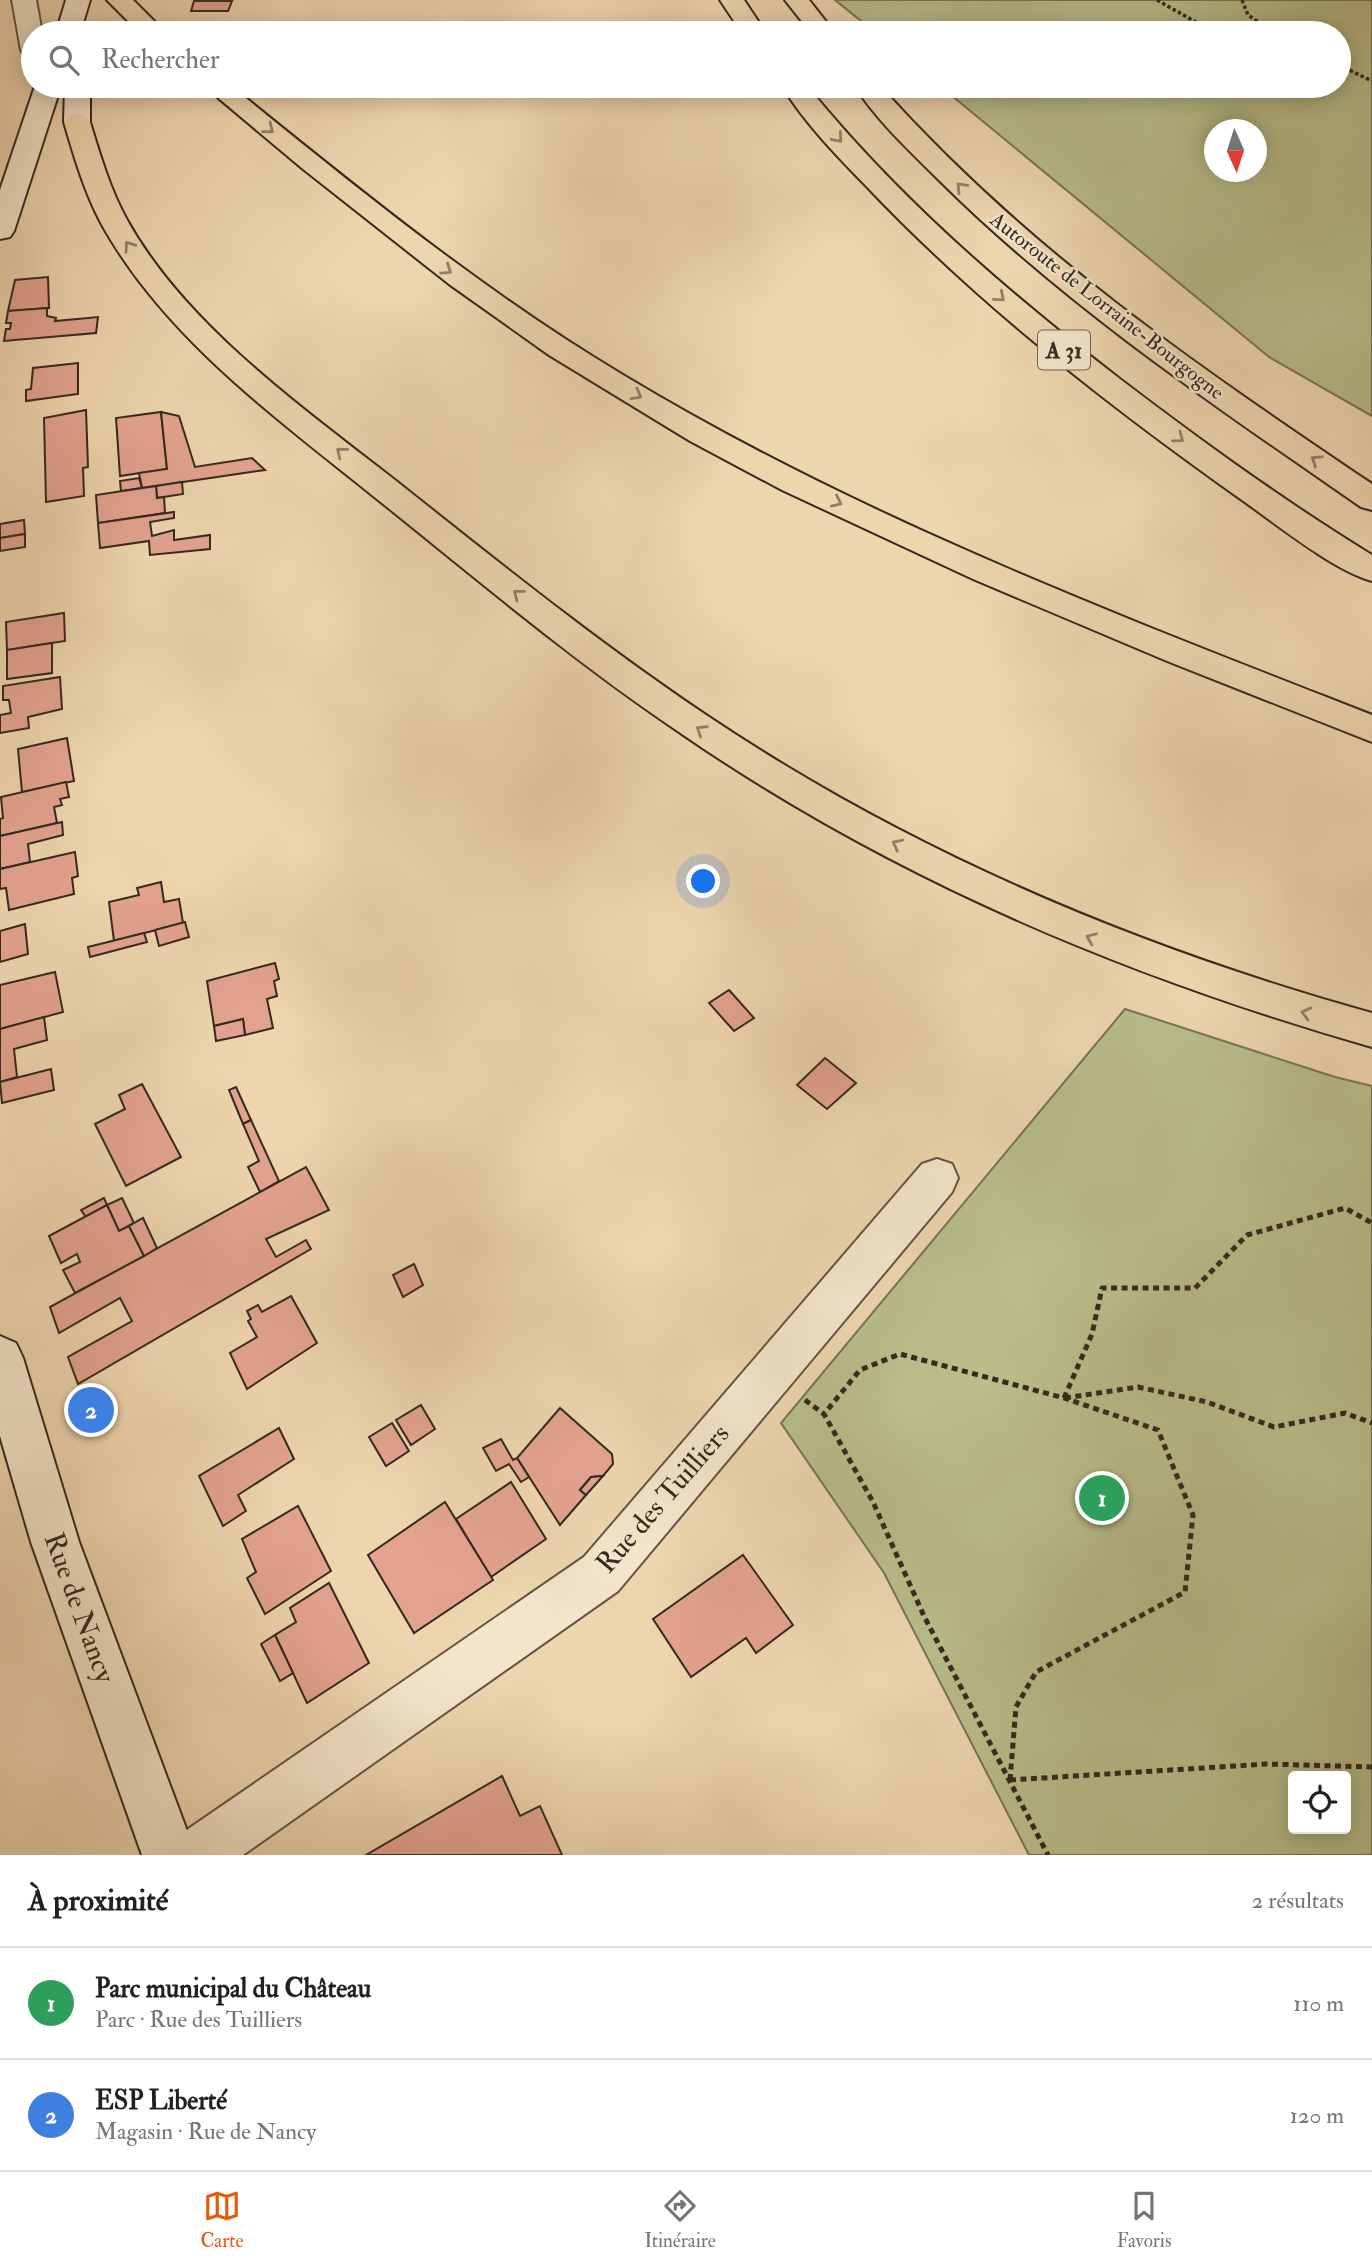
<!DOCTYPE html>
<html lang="fr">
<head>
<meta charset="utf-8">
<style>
	:root { --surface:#fff; --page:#f2f2f2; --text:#202124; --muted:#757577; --line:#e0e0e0; --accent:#ea580c }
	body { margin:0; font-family:"IM FELL Double Pica",serif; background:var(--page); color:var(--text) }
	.controls { position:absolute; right:21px; bottom:21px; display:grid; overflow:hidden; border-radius:7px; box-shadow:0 4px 18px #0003 }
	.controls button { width:63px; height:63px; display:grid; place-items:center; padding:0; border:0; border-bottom:2px solid var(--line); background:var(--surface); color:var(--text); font:35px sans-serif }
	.compass { position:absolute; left:1204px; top:119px; width:63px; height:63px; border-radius:50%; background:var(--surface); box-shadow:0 4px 18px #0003; rotate:177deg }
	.you { position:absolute; left:704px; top:882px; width:24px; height:24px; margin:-18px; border:5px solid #fff; border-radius:50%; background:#1a73e8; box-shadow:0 0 0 10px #1a73e833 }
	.badge { display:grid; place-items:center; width:46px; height:46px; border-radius:50%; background:var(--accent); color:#fff; font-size:23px; font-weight:700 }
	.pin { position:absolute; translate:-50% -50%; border:4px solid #fff; box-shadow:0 2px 7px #0006 }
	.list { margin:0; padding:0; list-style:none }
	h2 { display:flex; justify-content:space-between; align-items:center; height:91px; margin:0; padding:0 28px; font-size:30px }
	h2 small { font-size:23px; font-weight:400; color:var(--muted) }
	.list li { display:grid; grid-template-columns:46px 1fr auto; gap:21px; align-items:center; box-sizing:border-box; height:112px; padding:0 28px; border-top:2px solid var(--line) }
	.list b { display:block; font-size:26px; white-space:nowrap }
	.list p { margin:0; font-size:23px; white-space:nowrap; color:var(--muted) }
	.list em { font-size:23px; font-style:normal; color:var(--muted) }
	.icon { flex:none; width:38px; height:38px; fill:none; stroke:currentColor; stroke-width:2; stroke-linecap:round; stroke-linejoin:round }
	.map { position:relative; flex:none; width:1372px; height:1855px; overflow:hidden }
	.search { position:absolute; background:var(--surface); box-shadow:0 4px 18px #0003; left:21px; right:21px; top:21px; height:77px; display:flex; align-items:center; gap:18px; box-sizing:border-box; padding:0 24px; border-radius:38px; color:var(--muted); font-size:26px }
	.sheet { height:315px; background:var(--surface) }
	nav { display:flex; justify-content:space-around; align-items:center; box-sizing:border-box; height:98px; border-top:2px solid var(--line); background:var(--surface); font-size:19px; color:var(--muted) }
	nav a { display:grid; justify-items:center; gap:4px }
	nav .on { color:var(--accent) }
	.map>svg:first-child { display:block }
	.green { fill:#b8bd8a; stroke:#767355; stroke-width:2; fill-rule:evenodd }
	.building { fill:#e3a290; stroke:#332920; stroke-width:2 }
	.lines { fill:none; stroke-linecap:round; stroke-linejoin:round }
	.minor-casing { stroke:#625444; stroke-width:4 }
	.secondary-casing { stroke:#332920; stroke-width:4 }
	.motorway-casing { stroke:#332920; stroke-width:4 }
	.path-far1 { stroke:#332920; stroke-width:3.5; stroke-dasharray:3.5 2.5; stroke-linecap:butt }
	.path { stroke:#332920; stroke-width:5; stroke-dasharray:6 4.5; stroke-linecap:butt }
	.minor { fill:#f3e4ca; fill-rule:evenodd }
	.secondary { fill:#f3e4ca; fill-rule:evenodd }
	.motorway { fill:#edd5ae; fill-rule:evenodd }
	.oneway { stroke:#907f67 }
	.labels { text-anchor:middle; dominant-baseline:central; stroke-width:5; stroke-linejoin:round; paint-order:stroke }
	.far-street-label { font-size:21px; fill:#332920; stroke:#f3e4ca }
	.shield { fill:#f3e4ca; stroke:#6d6153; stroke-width:2 }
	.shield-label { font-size:23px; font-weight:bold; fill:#332920 }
	.near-street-label { font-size:28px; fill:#332920; stroke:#f3e4ca }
</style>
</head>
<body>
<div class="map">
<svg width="1372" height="1855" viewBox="0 0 1372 1855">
	<rect width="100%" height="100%" fill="#edd5ae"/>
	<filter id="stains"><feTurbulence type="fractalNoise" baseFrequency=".00286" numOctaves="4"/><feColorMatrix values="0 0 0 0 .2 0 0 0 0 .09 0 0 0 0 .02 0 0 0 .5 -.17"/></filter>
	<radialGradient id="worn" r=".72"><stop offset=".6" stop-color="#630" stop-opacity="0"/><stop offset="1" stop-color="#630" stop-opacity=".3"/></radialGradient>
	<g class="green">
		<path d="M835 0H1372V416L1269 357 940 86H1339V33H876ZM1214 130H1256V172H1214Z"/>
		<path d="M1125 1009 1335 1077 1372 1086V1855H1029L884 1573 781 1423ZM1346 1776V1829H1293V1776Z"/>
	</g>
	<g class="building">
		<polygon points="194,1 232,1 228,11 191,11"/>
		<polygon points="48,277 49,308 8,311 15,280"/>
		<polygon points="47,308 47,316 56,318 55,321 98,317 96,333 4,341 6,329 10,329 11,323 6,323 8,311"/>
		<polygon points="78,363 78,394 26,401 26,390 31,389 33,368"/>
		<polygon points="86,410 88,467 83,468 84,496 46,502 44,418"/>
		<polygon points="161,412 167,469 120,476 116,418"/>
		<polygon points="161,412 179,416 195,467 252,458 265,470 142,488 139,473 167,469"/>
		<polygon points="139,478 142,488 121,491 120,481"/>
		<polygon points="182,482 183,494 157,498 156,486"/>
		<polygon points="156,486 157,498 164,497 165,513 98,523 96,495"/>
		<polygon points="174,512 174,518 150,522 152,536 174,530 174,540 210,535 210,549 150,555 149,541 100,548 98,523"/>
		<polygon points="24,520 25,534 0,538 0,524"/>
		<polygon points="25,534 25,547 0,551 0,538"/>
		<polygon points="64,613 65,641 7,650 6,622"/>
		<polygon points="52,643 52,673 7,679 7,650"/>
		<polygon points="60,677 62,709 28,717 29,728 0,733 0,715 11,713 9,700 3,700 3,686"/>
		<polygon points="67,738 74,781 22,792 18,749"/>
		<polygon points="66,782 69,797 60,799 62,805 54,807 57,823 0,836 0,819 3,818 1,797"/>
		<polygon points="62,822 63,835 28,844 30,862 0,869 0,836"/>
		<polygon points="75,852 78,876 72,878 74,894 9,910 6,888 0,889 0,869"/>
		<polygon points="161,882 164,902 179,899 183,923 114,941 109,902 139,895 137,888"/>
		<polygon points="185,922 189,937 159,946 155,930"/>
		<polygon points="25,924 28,954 0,962 0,931"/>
		<polygon points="144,933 147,942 90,957 88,947"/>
		<polygon points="275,963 279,979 274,981 277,996 267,999 273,1028 245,1035 243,1019 214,1026 207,981"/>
		<polygon points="55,972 63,1012 0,1029 0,985"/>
		<polygon points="729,990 754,1018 734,1031 709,1003"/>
		<polygon points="44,1017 47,1040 14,1049 17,1077 0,1082 0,1029"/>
		<polygon points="243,1019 245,1035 216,1041 214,1026"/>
		<polygon points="825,1058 856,1083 827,1109 797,1085"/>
		<polygon points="51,1069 54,1090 2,1103 0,1082"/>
		<polygon points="142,1084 181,1157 126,1186 95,1124 125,1109 119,1095"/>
		<polygon points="236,1087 251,1120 243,1124 229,1090"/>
		<polygon points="251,1120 279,1181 260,1192 248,1167 259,1161 243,1124"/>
		<polygon points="306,1167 329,1210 266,1239 276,1257 306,1240 311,1249 78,1384 68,1357 132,1321 120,1298 59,1333 50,1307"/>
		<polygon points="104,1198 107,1205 86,1217 81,1210"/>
		<polygon points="122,1198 134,1223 119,1231 107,1205"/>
		<polygon points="107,1205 119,1231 129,1226 144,1256 75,1293 63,1270 80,1262 77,1254 61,1263 49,1236"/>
		<polygon points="143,1218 157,1248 144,1256 129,1226"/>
		<polygon points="414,1264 423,1285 403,1297 393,1275"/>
		<polygon points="291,1296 317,1343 247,1389 230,1353 257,1337 248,1321 251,1319 247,1311 258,1305 262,1312"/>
		<polygon points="421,1405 435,1429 411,1445 396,1420"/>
		<polygon points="560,1408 612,1454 613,1464 603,1476 591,1477 580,1490 586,1495 560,1525 517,1458"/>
		<polygon points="392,1423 409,1451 386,1466 369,1437"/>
		<polygon points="279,1428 294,1459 238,1495 246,1511 223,1526 199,1476"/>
		<polygon points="501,1439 513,1460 517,1458 529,1477 521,1482 509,1464 496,1471 483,1448"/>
		<polygon points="603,1476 586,1495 580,1490 591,1477"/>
		<polygon points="511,1482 546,1539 491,1577 456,1519"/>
		<polygon points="445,1502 493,1580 414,1633 368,1555"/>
		<polygon points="298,1506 331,1571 265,1614 247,1578 256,1572 242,1539"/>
		<polygon points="743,1555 793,1625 756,1653 746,1638 691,1677 653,1619"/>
		<polygon points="329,1583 369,1663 307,1703 275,1635 296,1622 290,1608"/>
		<polygon points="275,1635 293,1673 280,1681 261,1644"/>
		<polygon points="502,1776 520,1816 540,1806 562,1855 366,1855"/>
	</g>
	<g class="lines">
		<defs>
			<g id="minor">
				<polygon points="12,0 36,0 42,33 33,33 33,57 24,55 21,50"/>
				<polygon points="937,1159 952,1164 958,1178 952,1192 618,1591 243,1855 170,1855 178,1836 584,1557 922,1164"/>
			</g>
			<g id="secondary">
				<polygon points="66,0 90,0 80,33 56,33"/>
				<polygon points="35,86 61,86 14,231 10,237 0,239 0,190"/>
				<polygon points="65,86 90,86 90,122 86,127 68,127 64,122"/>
				<polygon points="0,1336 16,1343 23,1358 79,1542 196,1855 142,1855 31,1542 0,1436"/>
			</g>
			<g id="motorway">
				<polygon points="107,0 133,0 166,33 140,33"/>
				<polygon points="720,0 744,0 766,33 742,33"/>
				<polygon points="785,0 809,0 835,33 811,33"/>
				<path d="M204 86H231C357 188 484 292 623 375 858 517 1117 615 1372 715V742L1167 661 973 579 782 490 690 441 549 355 449 284 303 169Z"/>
				<path d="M782 86H807C898 198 1006 291 1120 379 1201 441 1284 501 1372 555V581C1333 570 1276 524 1242 500 1111 407 982 307 871 191 840 159 805 124 782 86Z"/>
				<path d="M855 86H880C1027 250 1191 362 1372 484V510L1361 507C1215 406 1066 306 940 181 911 152 876 120 855 86Z"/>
				<path d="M77 114 86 117 90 122C100 155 110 189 127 220 188 330 313 415 410 492 507 569 603 646 706 715 910 852 1135 947 1372 1013V1047C1127 977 893 879 682 734 579 665 484 585 387 507 285 424 166 341 101 223 84 191 74 156 64 122L68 117Z"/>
			</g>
		</defs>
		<use href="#minor" class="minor-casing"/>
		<use href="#secondary" class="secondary-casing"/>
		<use href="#motorway" class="motorway-casing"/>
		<g class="path-far1">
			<polyline points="1157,0 1215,33"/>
			<polyline points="1242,0 1248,15 1275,33"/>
			<polyline points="1339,65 1372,81"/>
		</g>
		<g class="path">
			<polyline points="1064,1398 1092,1334 1102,1288 1195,1288 1247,1235 1345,1208 1372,1223"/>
			<polyline points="1065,1398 1138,1387 1207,1402 1274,1427 1345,1413 1372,1423"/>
			<polyline points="805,1400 824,1414"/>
			<polyline points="1010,1780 1016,1707 1036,1672 1185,1592 1193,1515 1158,1430 1064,1398 900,1354 860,1370 824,1414 873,1502 924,1616 1048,1855"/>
			<polyline points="1010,1780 1267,1764 1372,1767"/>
		</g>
		<use href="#minor" class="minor"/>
		<use href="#secondary" class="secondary"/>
		<use href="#motorway" class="motorway"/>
	</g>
	<defs><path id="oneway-chevron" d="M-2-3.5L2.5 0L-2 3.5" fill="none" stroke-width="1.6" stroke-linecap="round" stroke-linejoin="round" transform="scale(1.75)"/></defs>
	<g class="oneway">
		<use href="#oneway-chevron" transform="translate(269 129) rotate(39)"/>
		<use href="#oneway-chevron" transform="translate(838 138) rotate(49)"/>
		<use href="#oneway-chevron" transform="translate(961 187) rotate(-134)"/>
		<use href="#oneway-chevron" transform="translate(129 246) rotate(-125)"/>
		<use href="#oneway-chevron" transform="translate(447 270) rotate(34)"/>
		<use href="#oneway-chevron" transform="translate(1000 297) rotate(41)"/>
		<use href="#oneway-chevron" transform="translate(637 395) rotate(29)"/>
		<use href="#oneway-chevron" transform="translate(1179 438) rotate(37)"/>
		<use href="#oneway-chevron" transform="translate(341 452) rotate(-141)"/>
		<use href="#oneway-chevron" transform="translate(1316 460) rotate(-146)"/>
		<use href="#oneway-chevron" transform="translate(837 502) rotate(25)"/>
		<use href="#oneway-chevron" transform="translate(518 594) rotate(-142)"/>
		<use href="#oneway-chevron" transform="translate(701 730) rotate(-147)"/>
		<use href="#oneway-chevron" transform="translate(897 844) rotate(-153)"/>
		<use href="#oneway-chevron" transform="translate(1091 938) rotate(-157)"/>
		<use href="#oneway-chevron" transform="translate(1306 1013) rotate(-166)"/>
	</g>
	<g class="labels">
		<g class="far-street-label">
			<text transform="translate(1107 306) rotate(38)">Autoroute de Lorraine-Bourgogne</text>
		</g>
		<rect class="shield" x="1038" y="330.5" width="52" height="39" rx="5"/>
		<g class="shield-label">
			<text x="1064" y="350">A 31</text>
		</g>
		<g class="near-street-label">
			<text transform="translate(663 1499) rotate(-49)">Rue des Tuilliers</text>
			<text transform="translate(79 1608) rotate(70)">Rue de Nancy</text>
		</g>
	</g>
	<rect width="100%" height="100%" filter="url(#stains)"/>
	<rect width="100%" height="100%" fill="url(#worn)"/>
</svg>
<div class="controls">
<button><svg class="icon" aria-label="locate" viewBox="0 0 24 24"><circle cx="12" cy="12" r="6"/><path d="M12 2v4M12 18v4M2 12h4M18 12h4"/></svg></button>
</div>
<svg class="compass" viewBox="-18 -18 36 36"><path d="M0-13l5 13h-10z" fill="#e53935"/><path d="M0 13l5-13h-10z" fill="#757577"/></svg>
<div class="you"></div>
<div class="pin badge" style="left:1102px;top:1498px;background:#2e9e5b">1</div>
<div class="pin badge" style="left:91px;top:1410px;background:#3f7fe0">2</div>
<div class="search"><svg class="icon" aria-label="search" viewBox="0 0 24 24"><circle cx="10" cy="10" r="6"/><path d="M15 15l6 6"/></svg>Rechercher</div>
</div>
<section class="sheet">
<h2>À proximité<small>2 résultats</small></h2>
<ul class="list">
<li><span class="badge" style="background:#2e9e5b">1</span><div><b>Parc municipal du Château</b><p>Parc · Rue des Tuilliers</p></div><em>110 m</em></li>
<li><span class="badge" style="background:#3f7fe0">2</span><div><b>ESP Liberté</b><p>Magasin · Rue de Nancy</p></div><em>120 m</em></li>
</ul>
</section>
<nav>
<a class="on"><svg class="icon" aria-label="map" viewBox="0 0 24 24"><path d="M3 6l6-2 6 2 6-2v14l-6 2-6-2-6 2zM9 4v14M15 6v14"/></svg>Carte</a>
<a><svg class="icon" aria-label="directions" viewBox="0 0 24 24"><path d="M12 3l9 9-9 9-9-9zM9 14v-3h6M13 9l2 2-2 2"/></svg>Itinéraire</a>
<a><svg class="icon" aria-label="saved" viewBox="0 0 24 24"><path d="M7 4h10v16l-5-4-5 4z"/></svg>Favoris</a>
</nav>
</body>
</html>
